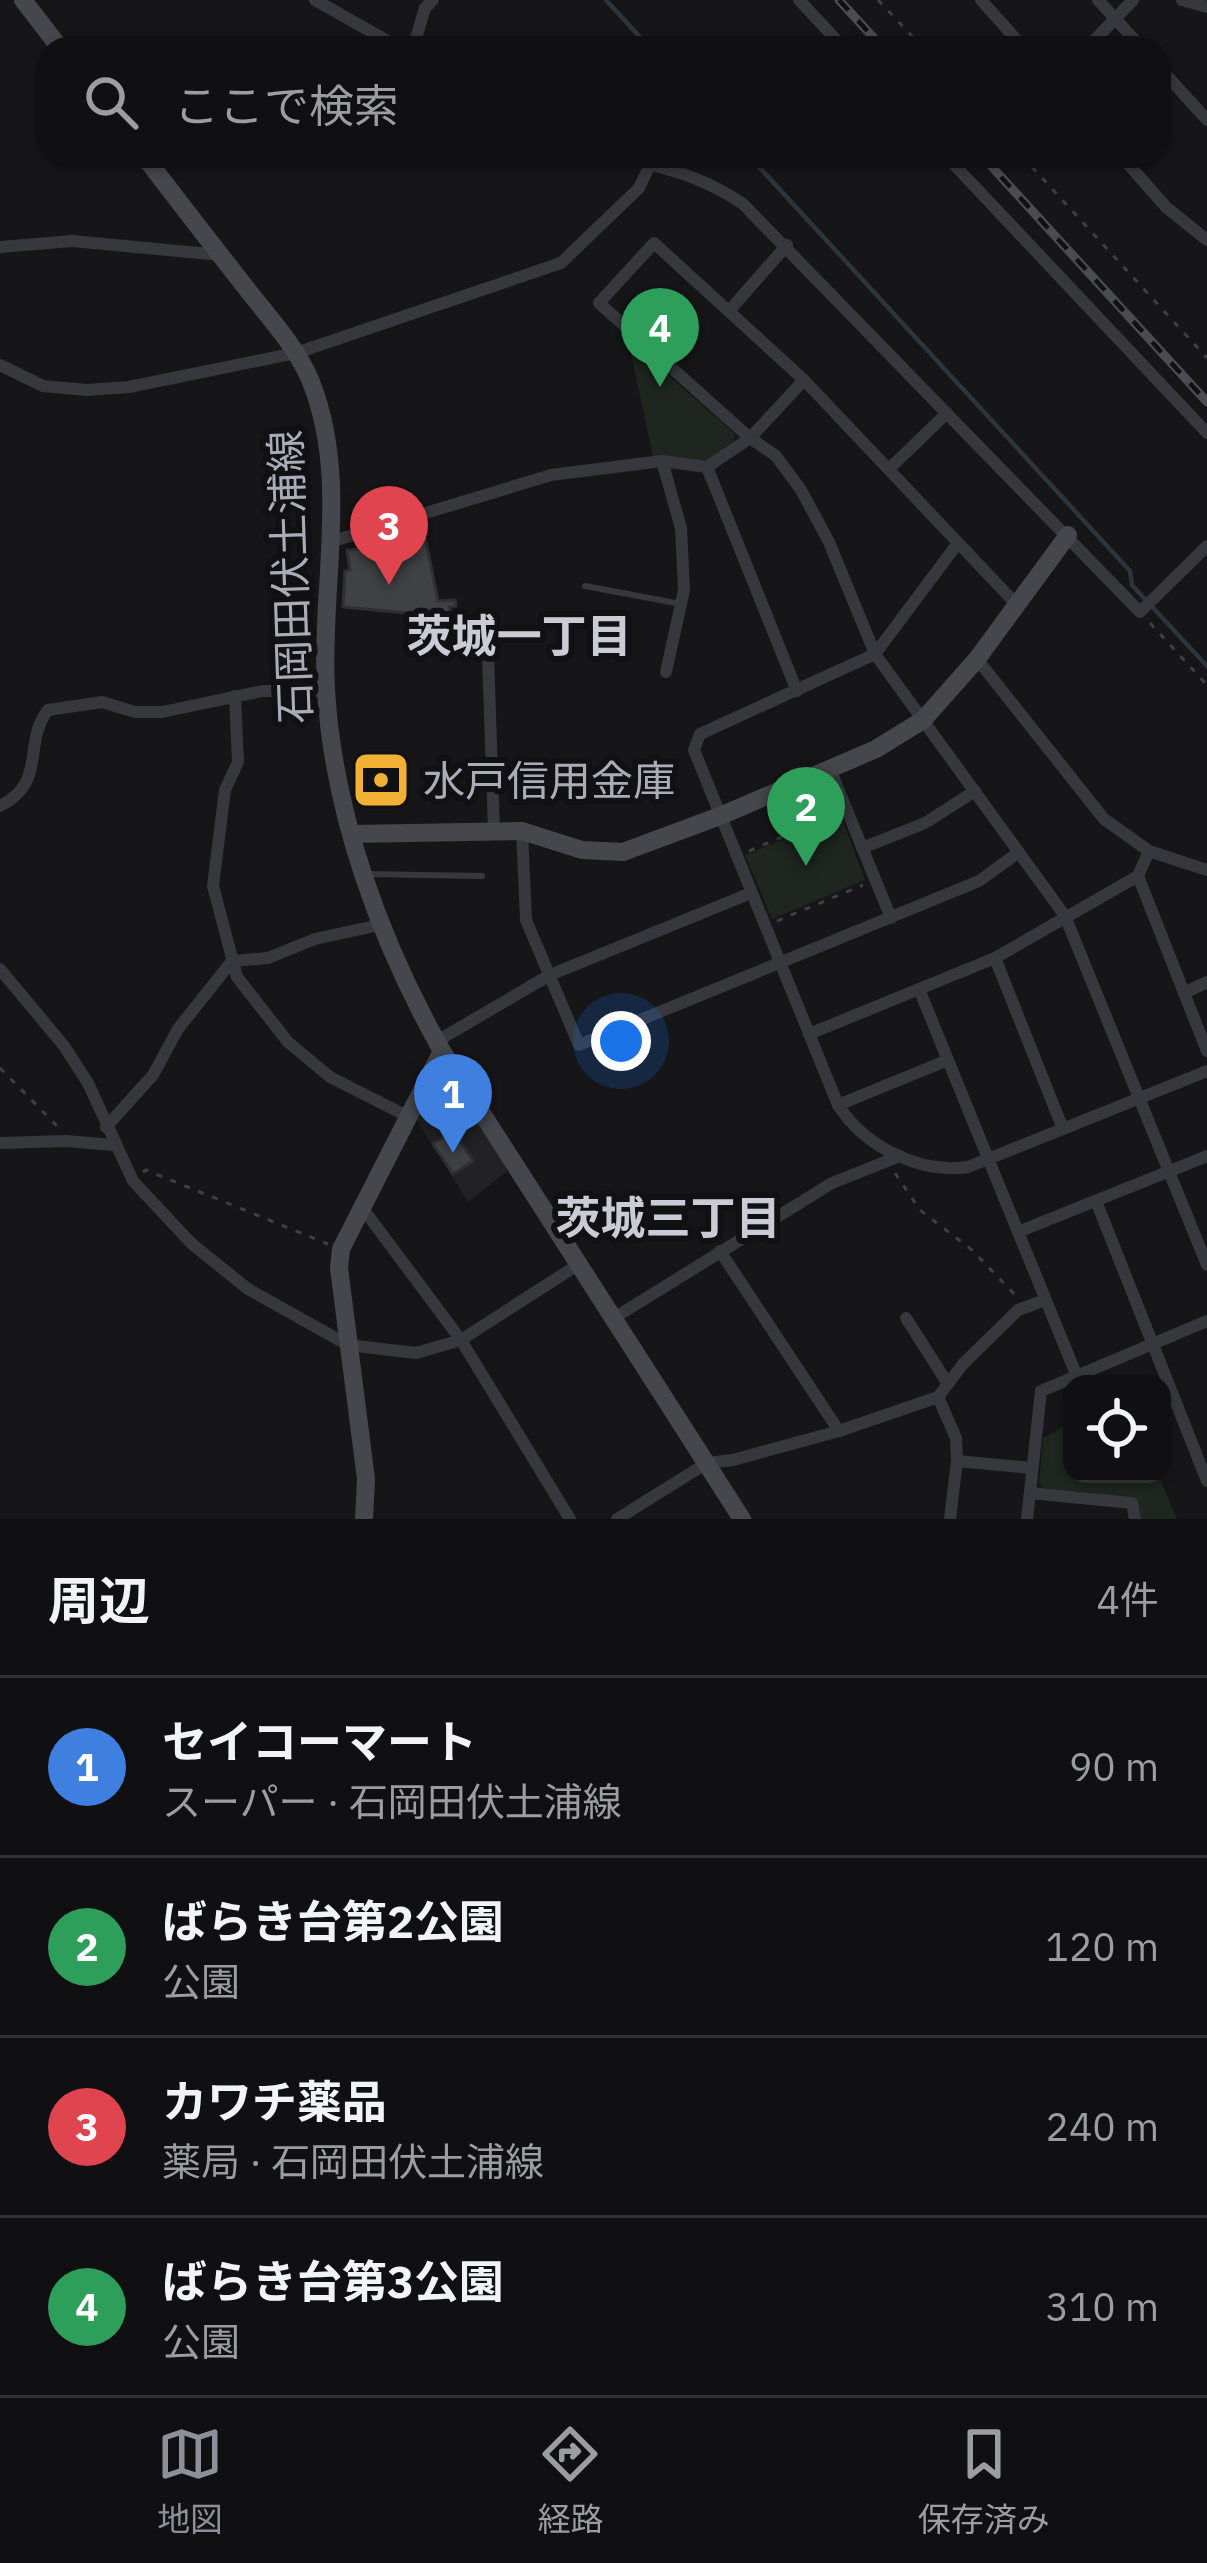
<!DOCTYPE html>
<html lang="ja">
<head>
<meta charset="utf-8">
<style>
	:root { --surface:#101012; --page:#1e1e20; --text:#f1f3f6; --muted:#9c9d9f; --line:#303032; --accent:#8c9099 }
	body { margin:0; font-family:"IBM Plex Sans","Noto Sans JP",sans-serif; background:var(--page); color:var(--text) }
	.controls { position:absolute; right:36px; bottom:36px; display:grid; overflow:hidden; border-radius:24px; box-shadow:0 3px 9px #0004 }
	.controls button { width:108px; height:108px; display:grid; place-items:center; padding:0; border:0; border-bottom:3px solid var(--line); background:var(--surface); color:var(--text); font:60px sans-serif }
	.you { position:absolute; left:621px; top:1041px; width:42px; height:42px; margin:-30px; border:9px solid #fff; border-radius:50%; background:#1a73e8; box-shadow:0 0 0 18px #1a73e833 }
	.badge { display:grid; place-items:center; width:78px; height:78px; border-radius:50%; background:var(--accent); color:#fff; font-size:39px; font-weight:700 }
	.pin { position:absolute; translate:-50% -99px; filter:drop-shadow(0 3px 6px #0008) }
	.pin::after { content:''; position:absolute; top:63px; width:42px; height:36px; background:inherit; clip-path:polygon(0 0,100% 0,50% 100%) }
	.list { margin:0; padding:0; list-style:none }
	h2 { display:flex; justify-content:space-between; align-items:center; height:156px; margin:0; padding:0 48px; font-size:51px }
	h2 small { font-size:39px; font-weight:400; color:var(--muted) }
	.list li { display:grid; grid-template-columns:78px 1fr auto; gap:36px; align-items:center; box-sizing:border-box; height:180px; padding:0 48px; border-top:3px solid var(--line) }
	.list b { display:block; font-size:45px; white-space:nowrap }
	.list p { margin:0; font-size:39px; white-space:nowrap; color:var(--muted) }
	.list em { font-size:39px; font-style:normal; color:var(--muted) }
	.icon { flex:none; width:66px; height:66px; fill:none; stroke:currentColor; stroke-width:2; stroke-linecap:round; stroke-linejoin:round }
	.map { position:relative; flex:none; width:1207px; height:1519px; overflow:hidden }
	.search { position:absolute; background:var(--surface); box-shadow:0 3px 9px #0004; left:36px; right:36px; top:36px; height:132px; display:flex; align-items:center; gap:30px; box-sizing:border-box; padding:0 42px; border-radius:36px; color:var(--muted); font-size:45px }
	.sheet { height:876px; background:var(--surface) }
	nav { display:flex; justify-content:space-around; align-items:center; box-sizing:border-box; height:168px; border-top:3px solid var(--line); background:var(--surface); font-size:33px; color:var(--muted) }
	nav a { display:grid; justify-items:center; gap:6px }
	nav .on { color:var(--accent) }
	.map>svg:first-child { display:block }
	.built { fill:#222225 }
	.green { fill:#1e261f }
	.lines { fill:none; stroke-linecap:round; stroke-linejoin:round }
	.stream { stroke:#2c353c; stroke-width:4.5 }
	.building { fill:#404145; stroke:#303034; stroke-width:3 }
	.path { stroke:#3d3f44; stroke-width:3; stroke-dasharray:6 9; stroke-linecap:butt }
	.lane { stroke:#37383d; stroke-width:6 }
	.street { stroke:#37383d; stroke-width:12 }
	.secondary { stroke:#45474d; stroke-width:18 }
	.rail-casing { stroke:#4a4c52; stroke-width:9 }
	.rail { stroke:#111113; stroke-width:4.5; stroke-dasharray:14; stroke-linecap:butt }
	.labels { text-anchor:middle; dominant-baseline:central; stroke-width:12; stroke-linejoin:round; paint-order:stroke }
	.street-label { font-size:42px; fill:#a8adb8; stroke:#111113 }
	.poi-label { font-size:42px; fill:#a8adb8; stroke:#111113; text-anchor:start }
	.neighbourhood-label { font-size:45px; font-weight:bold; fill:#c9ccd4; stroke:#111113 }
</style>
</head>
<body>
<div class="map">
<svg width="1207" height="1519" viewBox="0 0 1207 1519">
	<rect width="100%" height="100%" fill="#161618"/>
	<polygon class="built" points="445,1071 510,1169 468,1202 416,1119 440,1072"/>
	<g class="green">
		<polygon points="628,340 735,434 734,441 706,461 653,456"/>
		<polygon points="838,817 842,818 865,880 772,919 745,855"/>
		<polygon points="1072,1423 1072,1474 1158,1474 1177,1519 1141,1519 1135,1497 1043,1488 1039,1483 1043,1438"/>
	</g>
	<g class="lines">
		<g class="stream">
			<polyline points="606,0 650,48"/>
			<polyline points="749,156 1130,571 1132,585 1207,666"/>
		</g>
	</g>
	<g class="building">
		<polygon points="413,526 423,527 438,601 455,600 456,606 449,607 457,643 421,650 417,614 343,607 345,571 350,570 347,550 378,547 377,538"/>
		<polygon points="362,761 402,761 402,803 363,804"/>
		<polygon points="453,1131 473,1161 453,1174 433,1144"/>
	</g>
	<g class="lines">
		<g class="path">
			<polyline points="878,0 923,48"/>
			<polyline points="1022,156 1207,358"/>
			<polyline points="1150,623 1207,685"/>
			<polyline points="749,851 834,815"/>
			<polyline points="777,921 863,885"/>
			<polyline points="0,1068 58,1127"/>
			<polyline points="143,1172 146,1170 328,1244"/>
			<polyline points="895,1173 920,1210 972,1250 1017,1297"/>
		</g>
		<g class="lane">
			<polyline points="585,586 681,604"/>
			<polyline points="365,874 482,876"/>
		</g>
		<g class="street">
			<polyline points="315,0 400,48"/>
			<polyline points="799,0 844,48"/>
			<polyline points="981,0 1024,48"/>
			<polyline points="1098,0 1142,48"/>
			<polyline points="1182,0 1207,7"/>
			<polyline points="413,48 425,8 433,0"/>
			<polyline points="1087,48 1133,0"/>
			<polyline points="1159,67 1207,120"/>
			<path d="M620 156C668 170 701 175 743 204L1140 612 1207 546"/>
			<polyline points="946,156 1207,433"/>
			<polyline points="1121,156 1166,207 1207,240"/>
			<polyline points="0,247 72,241 220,255"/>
			<polyline points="729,311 787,245"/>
			<polyline points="0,365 43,386 87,390 129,387 296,353 561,263 639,188 650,165"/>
			<polyline points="662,461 681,528 684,590 666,672"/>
			<polyline points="707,467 797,691"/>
			<polyline points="889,469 947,413"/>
			<polyline points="330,542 551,475 662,461 707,467 750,438 804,380"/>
			<path d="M958 543 875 654 700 734 694 750 838 1105C865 1147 920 1174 968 1167L1207 1071"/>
			<polyline points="1017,605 804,380 654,243 599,303 750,438 776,456 801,490 829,542 875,654 1065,916 1207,1265"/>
			<polyline points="488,657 494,830"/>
			<polyline points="977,659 1104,819 1149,851 1207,870"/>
			<polyline points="235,696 238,762 225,790 213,886 237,977 288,1042 330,1077 409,1117"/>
			<polyline points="830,769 891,918"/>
			<path d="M0 806C48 782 22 743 48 710L102 702 135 712H162L263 691H326"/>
			<polyline points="522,831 526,920 579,1045 979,881 1019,852"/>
			<polyline points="862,848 925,823 975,791"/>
			<polyline points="1138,876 1207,1051"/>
			<polyline points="995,958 1063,1129"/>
			<polyline points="0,969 64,1046 88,1083 133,1181 192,1244 248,1289 348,1345 416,1353 461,1340 579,1264"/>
			<polyline points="919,989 1076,1374"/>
			<polyline points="1184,993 1207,982"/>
			<polyline points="809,1034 995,958 1138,876 1149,851"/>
			<polyline points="437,1041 550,975 751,893"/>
			<polyline points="838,1105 948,1060"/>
			<polyline points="106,1127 153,1075 178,1029 232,961 268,958 315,939 384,924"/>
			<polyline points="0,1143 66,1141 113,1145"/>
			<polyline points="1096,1201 1207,1481"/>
			<polyline points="361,1206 461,1340 570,1519"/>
			<polyline points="1018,1232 1207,1156"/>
			<polyline points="720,1251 839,1431"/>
			<polyline points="614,1318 832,1183 900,1156"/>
			<polyline points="906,1318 948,1384"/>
			<polyline points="938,1397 956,1438 957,1461 1031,1468"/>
			<polyline points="1030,1493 1132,1503 1135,1519"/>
			<polyline points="617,1519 707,1463 733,1460 839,1431 938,1397 963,1364 1018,1310 1045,1300"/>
			<polyline points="950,1519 957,1461"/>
			<polyline points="1027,1519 1041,1391 1207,1321"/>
		</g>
		<g class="secondary">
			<polyline points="23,0 60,48"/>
			<path d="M144 156C179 202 214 247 250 293 272 321 298 349 311 382 350 480 320 588 326 689 333 814 381 943 442 1051L742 1519"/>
			<polyline points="352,834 522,831 582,850 623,852 720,816 876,749 923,720 977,659 1068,535"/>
			<polyline points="364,1519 366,1479 339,1268 341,1249 442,1051"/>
		</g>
		<defs>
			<g id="rail">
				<polyline points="839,0 883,48"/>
				<polyline points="982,156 1207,402"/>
			</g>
		</defs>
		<use href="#rail" class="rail-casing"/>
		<use href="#rail" class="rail"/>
	</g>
	<defs>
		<symbol id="bank-square" viewBox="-11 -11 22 22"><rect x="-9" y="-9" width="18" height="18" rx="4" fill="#f2b134" stroke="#111113"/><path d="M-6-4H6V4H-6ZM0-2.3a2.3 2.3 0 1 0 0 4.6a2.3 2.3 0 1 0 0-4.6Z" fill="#111"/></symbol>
	</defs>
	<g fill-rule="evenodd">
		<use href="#bank-square" x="348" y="747" width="66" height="66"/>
	</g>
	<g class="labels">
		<g class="street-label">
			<text transform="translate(290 577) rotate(-92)">石岡田伏土浦線</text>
		</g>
		<g class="poi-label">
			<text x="423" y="780">水戸信用金庫</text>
		</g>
		<g class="neighbourhood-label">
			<text x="519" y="635">茨城一丁目</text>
			<text x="668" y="1217">茨城三丁目</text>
		</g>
	</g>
</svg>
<div class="controls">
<button><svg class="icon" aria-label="locate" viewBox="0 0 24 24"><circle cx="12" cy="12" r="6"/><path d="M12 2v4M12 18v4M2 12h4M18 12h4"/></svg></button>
</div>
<div class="you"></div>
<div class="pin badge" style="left:453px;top:1153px;background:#3f7fe0">1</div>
<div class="pin badge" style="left:806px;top:866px;background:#2e9e5b">2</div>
<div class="pin badge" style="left:389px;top:585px;background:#e0444e">3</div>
<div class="pin badge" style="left:660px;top:387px;background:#2e9e5b">4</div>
<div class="search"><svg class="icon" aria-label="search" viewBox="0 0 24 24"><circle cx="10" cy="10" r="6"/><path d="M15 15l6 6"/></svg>ここで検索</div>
</div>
<section class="sheet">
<h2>周辺<small>4件</small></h2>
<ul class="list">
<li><span class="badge" style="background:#3f7fe0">1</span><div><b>セイコーマート</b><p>スーパー · 石岡田伏土浦線</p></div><em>90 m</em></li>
<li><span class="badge" style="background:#2e9e5b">2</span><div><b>ばらき台第2公園</b><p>公園</p></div><em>120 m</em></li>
<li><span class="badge" style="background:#e0444e">3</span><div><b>カワチ薬品</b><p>薬局 · 石岡田伏土浦線</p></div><em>240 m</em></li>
<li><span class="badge" style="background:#2e9e5b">4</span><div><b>ばらき台第3公園</b><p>公園</p></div><em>310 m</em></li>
</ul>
</section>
<nav>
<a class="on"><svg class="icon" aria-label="map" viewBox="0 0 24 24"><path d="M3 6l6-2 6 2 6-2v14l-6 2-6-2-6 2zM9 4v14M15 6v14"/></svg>地図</a>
<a><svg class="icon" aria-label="directions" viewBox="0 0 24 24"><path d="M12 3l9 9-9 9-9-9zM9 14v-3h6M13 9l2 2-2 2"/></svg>経路</a>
<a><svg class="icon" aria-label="saved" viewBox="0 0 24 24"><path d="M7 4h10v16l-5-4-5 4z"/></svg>保存済み</a>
</nav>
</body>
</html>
